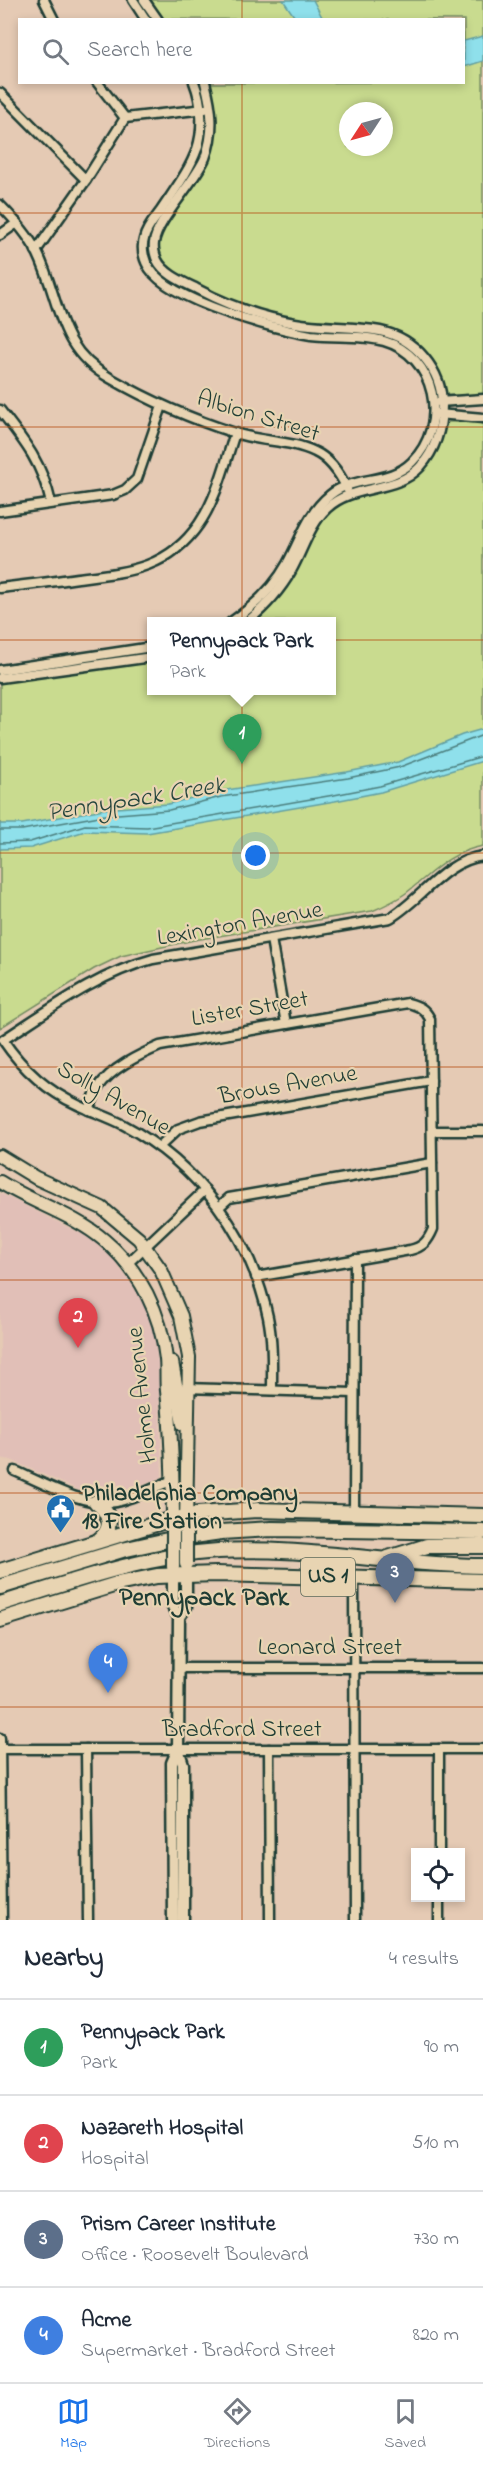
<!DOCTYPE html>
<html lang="en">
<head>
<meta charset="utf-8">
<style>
	:root { --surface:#fff; --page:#f2f2f3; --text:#1f2937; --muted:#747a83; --line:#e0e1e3; --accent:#1a73e8 }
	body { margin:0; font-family:"Indie Flower",sans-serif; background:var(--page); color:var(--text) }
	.controls { position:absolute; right:18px; bottom:18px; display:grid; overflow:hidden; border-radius:0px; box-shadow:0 3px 9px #0003 }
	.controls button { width:54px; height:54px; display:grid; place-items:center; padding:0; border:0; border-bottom:2px solid var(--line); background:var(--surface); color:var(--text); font:30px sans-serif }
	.compass { position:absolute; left:339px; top:102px; width:54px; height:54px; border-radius:50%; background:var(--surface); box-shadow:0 3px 9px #0003; rotate:234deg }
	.you { position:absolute; left:256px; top:856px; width:21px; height:21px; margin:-15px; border:4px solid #fff; border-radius:50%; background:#1a73e8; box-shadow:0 0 0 9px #1a73e833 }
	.badge { display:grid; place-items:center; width:39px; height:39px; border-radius:50%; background:var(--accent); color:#fff; font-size:20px; font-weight:700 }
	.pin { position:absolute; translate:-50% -50px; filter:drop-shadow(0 2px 3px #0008) }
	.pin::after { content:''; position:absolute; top:32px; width:21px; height:18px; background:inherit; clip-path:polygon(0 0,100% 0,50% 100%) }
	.popup { position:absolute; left:147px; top:617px; width:189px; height:78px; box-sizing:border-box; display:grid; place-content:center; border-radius:0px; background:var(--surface); filter:drop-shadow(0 2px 4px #0005); font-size:20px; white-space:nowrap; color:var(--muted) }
	.popup b { font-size:22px; color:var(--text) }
	.popup::after { content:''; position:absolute; left:50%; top:100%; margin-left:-12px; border:12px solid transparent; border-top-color:var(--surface) }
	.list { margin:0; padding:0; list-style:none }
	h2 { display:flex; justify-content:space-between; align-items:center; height:78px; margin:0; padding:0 24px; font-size:26px }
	h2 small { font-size:20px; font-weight:400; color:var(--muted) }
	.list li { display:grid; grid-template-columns:39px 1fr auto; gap:18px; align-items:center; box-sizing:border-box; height:96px; padding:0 24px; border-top:2px solid var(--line) }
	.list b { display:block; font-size:22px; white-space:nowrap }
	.list p { margin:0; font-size:20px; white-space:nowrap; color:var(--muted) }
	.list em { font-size:20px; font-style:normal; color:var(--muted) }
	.icon { flex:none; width:33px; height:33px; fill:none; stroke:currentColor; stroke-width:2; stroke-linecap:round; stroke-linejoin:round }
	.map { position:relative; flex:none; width:483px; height:1920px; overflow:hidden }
	.search { position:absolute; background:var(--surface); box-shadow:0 3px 9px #0003; left:18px; right:18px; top:18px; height:66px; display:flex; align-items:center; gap:15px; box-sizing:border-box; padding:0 21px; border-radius:0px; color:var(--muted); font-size:22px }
	.sheet { height:462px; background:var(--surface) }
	nav { display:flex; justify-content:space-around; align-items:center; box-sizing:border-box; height:84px; border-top:2px solid var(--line); background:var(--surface); font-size:16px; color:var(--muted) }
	nav a { display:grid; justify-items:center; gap:3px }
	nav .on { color:var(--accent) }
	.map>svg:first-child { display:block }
	.built { fill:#e1bfb7 }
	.green { fill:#c9db8f; stroke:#748c62; stroke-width:1.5; fill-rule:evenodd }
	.water { fill:#8fe0eb; stroke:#629fa2; stroke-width:1.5 }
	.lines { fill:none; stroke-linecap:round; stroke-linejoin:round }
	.shore { stroke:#4c7e7d; stroke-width:1.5 }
	.minor-casing { stroke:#1f3d34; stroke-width:13 }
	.tertiary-casing { stroke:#1f3d34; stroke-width:15 }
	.secondary-casing { stroke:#1f3d34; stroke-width:16 }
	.trunk-casing { stroke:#1f3d34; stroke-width:18 }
	.minor { stroke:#e8d4b2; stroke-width:8 }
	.tertiary { stroke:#e8d4b2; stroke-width:10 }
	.secondary { stroke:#e8d4b2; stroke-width:12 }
	.trunk { stroke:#e8d4b2; stroke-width:14 }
	.secondary-bridge-casing { stroke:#1f3d34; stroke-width:16; stroke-linecap:butt }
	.secondary-bridge { stroke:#e8d4b2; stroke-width:12 }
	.grid { fill:none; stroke:#b65216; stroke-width:1.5; stroke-opacity:0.55 }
	.labels { text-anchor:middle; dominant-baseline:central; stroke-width:4.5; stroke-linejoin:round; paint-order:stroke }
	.shield { fill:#e8d4b2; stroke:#5b6a5a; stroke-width:1.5 }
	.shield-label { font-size:22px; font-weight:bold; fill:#1f3d34 }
	.street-label { font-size:24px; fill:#1f3d34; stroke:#e8d4b2 }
	.poi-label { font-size:24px; font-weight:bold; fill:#1f3d34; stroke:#e8d4b2; text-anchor:start }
	.water-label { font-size:26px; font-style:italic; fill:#25453d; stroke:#e8d4b2 }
	.neighbourhood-label { font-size:26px; font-weight:bold; fill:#1f3d34; stroke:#e8d4b2 }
</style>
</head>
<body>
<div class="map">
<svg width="483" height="1920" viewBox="0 0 483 1920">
	<rect width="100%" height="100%" fill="#e5cab4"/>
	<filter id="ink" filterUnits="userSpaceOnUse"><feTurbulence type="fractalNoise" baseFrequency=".0167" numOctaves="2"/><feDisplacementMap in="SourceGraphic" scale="12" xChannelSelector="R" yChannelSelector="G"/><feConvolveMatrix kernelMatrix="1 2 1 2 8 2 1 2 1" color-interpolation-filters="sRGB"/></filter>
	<g filter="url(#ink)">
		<polygon class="built" points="0,1193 88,1237 113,1259 136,1290 147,1311 154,1334 158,1361 162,1477 122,1493 102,1497 90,1495 11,1460 0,1458"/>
		<g class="green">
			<path d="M147 0H483V397L446 395 437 371 407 339 290 320 224 300 164 268 156 249 159 235 196 179 209 154 208 83 464 82V20L161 19ZM348 111H384V147H348Z"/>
			<path d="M449 422H483V846C449 852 431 874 406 893 395 901 384 906 372 911L194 940 121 956 94 969 0 1028V682L152 660V690H332V622L252 621C269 605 286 590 297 569 307 551 311 526 327 512 344 498 362 496 383 491 417 483 437 457 445 425Z"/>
		</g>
		<g class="water">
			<polygon points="283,0 313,0 323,19 296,19"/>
			<polygon points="483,36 483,61 464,67 464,41"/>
			<polygon points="483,729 483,761 381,792 335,801 147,833 85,831 31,848 0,849 0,824 22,824 104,809 168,804 220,791 347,772 398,762 462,735"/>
		</g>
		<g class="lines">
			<g class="shore">
				<polyline points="0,830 22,830 105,815 169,810 221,797 348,778 400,767 483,735"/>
				<polyline points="0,843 30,842 85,825 147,827 334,795 380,786 483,756"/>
			</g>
			<defs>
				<g id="minor">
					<polyline points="44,0 54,20"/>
					<polyline points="133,0 146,20"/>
					<polyline points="144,0 158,20"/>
					<polyline points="97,82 125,118"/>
					<path d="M194 82C202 102 204 129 197 149 189 172 173 192 160 212 154 220 146 229 144 239 141 249 144 261 150 269 171 301 274 329 311 335 335 338 360 334 384 341 436 356 450 424 412 462 389 485 354 475 330 495 307 514 301 539 287 564 274 588 253 607 231 622"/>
					<path d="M205 82C212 109 215 131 205 158 195 182 156 221 154 243 153 249 155 255 157 260 164 274 183 282 197 289 227 305 261 317 295 323 323 328 352 326 380 331 415 338 442 370 442 405 442 429 436 449 420 467 395 494 354 483 327 508 309 525 303 550 291 571 280 591 265 607 247 622"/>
					<polyline points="0,93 86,180"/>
					<polyline points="125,118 205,109"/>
					<path d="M0 205C14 219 28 235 37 252 61 300 56 348 110 378 150 401 191 419 235 433 261 442 291 440 315 452 330 459 340 474 347 489"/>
					<polyline points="0,235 17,223"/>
					<polyline points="36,251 86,180 125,118"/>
					<polyline points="439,402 483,399"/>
					<path d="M0 410C25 442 42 463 51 503"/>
					<polyline points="438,414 483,418"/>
					<polyline points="0,511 113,495 125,490 137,479 162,406"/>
					<path d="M0 588C26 585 52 582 78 578 128 572 168 569 199 524 217 498 225 463 235 433"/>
					<polyline points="0,670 152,647"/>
					<polyline points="0,678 152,657"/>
					<polyline points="271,939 286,1024"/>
					<path d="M89 1110C92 1103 94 1095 98 1088 111 1068 139 1055 160 1046L408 1003C419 1006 425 1009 430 1019L433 1229C428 1241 423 1247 410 1250L256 1277"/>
					<polyline points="432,1131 483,1131"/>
					<polyline points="159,1147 178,1129 200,1121 431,1081"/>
					<polyline points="219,1207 229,1198 432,1163"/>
					<polyline points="128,1263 205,1190"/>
					<polyline points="184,1388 354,1393"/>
					<path d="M272 1390C272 1366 273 1342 268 1317 251 1236 197 1164 124 1125 109 1117 93 1112 78 1105 47 1091 22 1068 3 1040 51 1009 97 974 153 959L390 918C422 899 444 861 483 856"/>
					<path d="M15 1471C43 1483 85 1507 116 1502 135 1498 155 1487 173 1480"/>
					<polyline points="354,1513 355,1259"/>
					<polyline points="354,1578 355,1920"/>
					<polyline points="178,1668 483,1668"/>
					<polyline points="0,1738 2,1920"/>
					<polyline points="1,1749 483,1749"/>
					<polyline points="86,1749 88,1920"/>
					<polyline points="269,1749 270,1920"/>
					<polyline points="439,1749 439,1852"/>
					<polyline points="439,1898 439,1920"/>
				</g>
				<g id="tertiary">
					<polyline points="179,1617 186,1607 186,1574"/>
					<polyline points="178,1749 183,1764 183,1920"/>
					<polyline points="173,1920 172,1763 178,1749 179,1617 173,1607 173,1575"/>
				</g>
				<g id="secondary">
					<polyline points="0,1156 36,1178 102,1208 139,1239 161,1270 181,1316 189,1357 186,1524"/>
					<path d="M0 1182C33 1203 75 1215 104 1240 140 1270 161 1313 166 1359 167 1370 166 1381 167 1391 172 1437 173 1483 173 1529"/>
					<polyline points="172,1362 183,1424"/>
				</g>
				<g id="trunk">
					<path d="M96 1502C111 1514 114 1528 98 1541"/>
					<polyline points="388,1558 427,1546 483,1546"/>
					<polyline points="0,1571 162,1522 198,1514 257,1510 483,1516"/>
					<polyline points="0,1587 122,1550 172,1539 221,1532 271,1529 483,1532"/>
					<path d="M0 1604C71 1582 143 1556 218 1551 306 1546 395 1565 483 1566"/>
					<polyline points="0,1620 117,1584 157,1576 216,1574 483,1581"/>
				</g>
			</defs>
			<use href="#minor" class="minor-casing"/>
			<use href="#tertiary" class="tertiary-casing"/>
			<use href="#secondary" class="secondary-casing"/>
			<use href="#trunk" class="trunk-casing"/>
			<use href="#minor" class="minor"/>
			<use href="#tertiary" class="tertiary"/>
			<use href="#secondary" class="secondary"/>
			<use href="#trunk" class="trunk"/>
			<defs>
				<g id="secondary-bridge">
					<polyline points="173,1529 173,1567"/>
					<polyline points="186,1564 186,1527"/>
				</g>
			</defs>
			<use href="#secondary-bridge" class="secondary-bridge-casing"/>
			<use href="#secondary-bridge" class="secondary-bridge"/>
		</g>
	</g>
	<path class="grid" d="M242 0V20M242 82V1920M0 213H483M0 427H483M0 640H483M0 853H483M0 1067H483M0 1280H483M0 1493H483M0 1707H483"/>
	<defs>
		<symbol id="civic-pin" viewBox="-11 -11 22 30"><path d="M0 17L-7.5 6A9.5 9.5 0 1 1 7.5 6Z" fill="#1f6fb2" stroke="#e8d4b2"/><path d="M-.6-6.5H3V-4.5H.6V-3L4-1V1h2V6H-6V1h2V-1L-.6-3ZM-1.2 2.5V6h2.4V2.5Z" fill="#fff"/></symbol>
	</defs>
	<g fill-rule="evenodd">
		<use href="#civic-pin" x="44" y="1492" width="33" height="45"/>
	</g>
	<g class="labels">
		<rect class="shield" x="301" y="1558" width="54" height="38" rx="4.5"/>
		<g class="shield-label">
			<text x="328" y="1577">US 1</text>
		</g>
		<g class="street-label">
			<text transform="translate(258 417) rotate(17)">Albion Street</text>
			<text transform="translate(240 925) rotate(-10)">Lexington Avenue</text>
			<text transform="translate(250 1010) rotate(-10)">Lister Street</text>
			<text transform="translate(288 1086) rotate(-10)">Brous Avenue</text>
			<text transform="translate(113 1099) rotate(30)">Solly Avenue</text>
			<text transform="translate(143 1395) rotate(-96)">Holme Avenue</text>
			<text x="330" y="1648">Leonard Street</text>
			<text x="242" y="1730">Bradford Street</text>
		</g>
		<g class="poi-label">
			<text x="82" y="1494">Philadelphia Company<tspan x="82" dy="28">18 Fire Station</tspan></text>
		</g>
		<g class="water-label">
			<text transform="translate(136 800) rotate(-9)">Pennypack Creek</text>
		</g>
		<g class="neighbourhood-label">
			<text x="204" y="1599">Pennypack Park</text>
		</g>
	</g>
</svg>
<div class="controls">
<button><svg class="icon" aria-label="locate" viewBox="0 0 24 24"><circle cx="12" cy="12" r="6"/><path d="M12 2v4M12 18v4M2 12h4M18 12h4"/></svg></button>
</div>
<svg class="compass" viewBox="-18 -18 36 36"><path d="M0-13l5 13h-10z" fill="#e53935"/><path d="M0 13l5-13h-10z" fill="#747a83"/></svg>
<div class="you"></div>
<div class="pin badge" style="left:242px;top:764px;background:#2e9e5b">1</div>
<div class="popup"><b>Pennypack Park</b>Park</div>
<div class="pin badge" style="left:78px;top:1348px;background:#e0444e">2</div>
<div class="pin badge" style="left:395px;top:1603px;background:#5c6f8a">3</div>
<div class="pin badge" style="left:108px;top:1693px;background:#3f7fe0">4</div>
<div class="search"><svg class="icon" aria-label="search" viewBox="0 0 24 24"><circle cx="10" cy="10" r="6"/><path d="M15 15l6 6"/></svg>Search here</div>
</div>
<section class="sheet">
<h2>Nearby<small>4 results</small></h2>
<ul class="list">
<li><span class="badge" style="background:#2e9e5b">1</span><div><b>Pennypack Park</b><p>Park</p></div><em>90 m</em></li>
<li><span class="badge" style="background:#e0444e">2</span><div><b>Nazareth Hospital</b><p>Hospital</p></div><em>510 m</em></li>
<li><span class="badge" style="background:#5c6f8a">3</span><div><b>Prism Career Institute</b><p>Office · Roosevelt Boulevard</p></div><em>730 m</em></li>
<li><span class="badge" style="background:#3f7fe0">4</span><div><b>Acme</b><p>Supermarket · Bradford Street</p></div><em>820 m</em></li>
</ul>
</section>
<nav>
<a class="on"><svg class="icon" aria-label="map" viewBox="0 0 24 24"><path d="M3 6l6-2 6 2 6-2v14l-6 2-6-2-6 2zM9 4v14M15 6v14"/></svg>Map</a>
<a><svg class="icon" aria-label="directions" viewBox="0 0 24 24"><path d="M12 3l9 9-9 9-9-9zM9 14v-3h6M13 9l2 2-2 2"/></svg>Directions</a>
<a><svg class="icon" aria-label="saved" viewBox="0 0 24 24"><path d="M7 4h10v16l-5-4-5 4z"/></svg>Saved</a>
</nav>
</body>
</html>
